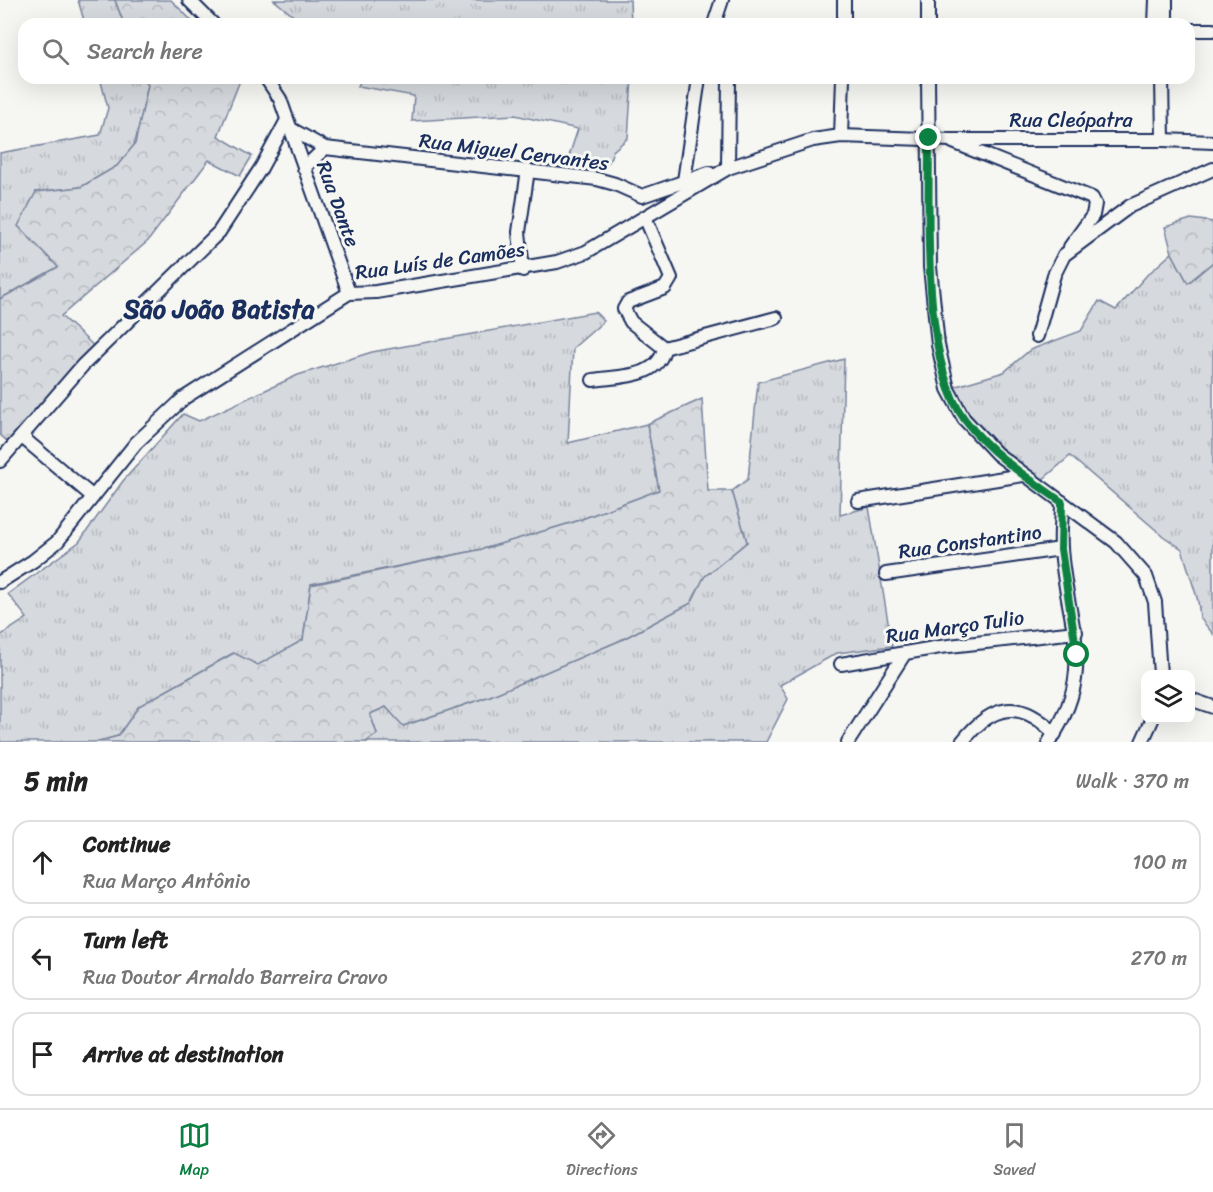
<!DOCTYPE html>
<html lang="en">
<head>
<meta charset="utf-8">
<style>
	:root { --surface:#fff; --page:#f6f6f6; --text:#222; --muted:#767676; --line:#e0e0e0; --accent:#0b8043 }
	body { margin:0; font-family:Sriracha,sans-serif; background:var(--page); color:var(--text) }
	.controls { position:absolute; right:18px; bottom:18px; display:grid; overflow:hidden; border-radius:12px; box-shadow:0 6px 24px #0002 }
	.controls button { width:54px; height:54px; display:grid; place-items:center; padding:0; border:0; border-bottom:2px solid var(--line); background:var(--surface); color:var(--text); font:30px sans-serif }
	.stop { position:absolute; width:18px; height:18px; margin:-14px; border:4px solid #0b8043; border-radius:50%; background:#fff }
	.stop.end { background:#0b8043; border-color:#fff; box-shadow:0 2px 6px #0008 }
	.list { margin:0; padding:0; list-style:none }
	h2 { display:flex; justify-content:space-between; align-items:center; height:78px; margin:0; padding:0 24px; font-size:26px }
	h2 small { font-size:20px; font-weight:400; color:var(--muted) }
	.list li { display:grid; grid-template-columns:39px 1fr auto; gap:18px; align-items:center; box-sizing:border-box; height:84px; margin:0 12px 12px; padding:0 12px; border:2px solid var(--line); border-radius:18px }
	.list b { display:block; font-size:22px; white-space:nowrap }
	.list p { margin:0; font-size:20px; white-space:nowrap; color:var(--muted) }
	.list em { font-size:20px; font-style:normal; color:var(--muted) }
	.icon { flex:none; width:33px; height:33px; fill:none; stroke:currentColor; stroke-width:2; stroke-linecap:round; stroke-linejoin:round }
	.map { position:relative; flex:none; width:1213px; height:742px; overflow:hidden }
	.search { position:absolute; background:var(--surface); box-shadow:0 6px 24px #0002; left:18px; right:18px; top:18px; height:66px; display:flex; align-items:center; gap:15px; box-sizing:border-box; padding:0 21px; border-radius:18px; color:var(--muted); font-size:22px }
	.sheet { height:366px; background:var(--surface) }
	nav { display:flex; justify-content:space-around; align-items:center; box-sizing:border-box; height:84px; border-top:2px solid var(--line); background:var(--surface); font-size:16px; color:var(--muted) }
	nav a { display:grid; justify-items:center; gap:3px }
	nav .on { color:var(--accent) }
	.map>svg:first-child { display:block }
	.grass { fill:url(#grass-tufts); stroke:#78849e; stroke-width:1.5 }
	.forest { fill:url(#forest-crowns); stroke:#78849e; stroke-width:1.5 }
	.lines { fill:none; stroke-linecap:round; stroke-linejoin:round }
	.street-casing { stroke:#1b2f5e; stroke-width:16 }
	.street { stroke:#f6f6f2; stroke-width:12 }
	.route { stroke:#0b8043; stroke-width:8 }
	.labels { text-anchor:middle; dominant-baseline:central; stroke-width:6; stroke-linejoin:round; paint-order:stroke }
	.street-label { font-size:20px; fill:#1b2f5e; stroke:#f6f6f2 }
	.district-label { font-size:26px; font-weight:bold; fill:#1b2f5e; stroke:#f6f6f2 }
</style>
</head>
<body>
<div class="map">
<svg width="1213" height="742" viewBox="0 0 1213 742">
	<defs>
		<pattern id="grass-tufts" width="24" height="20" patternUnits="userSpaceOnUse" patternTransform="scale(1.5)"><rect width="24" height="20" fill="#d6d9dd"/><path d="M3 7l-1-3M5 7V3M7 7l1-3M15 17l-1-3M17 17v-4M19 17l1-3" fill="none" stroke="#b7bbc0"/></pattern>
		<pattern id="forest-crowns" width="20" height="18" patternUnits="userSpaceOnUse" patternTransform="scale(1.5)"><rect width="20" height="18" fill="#d6d9dd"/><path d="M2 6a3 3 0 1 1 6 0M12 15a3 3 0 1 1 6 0" fill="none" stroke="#b7bbc0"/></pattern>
	</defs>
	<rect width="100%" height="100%" fill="#f6f6f2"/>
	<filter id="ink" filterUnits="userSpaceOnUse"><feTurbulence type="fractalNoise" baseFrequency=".0167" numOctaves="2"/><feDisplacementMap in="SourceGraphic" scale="12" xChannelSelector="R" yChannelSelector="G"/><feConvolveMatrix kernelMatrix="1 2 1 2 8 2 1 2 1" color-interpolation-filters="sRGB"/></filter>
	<g filter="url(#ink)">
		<g class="grass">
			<polygon points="78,0 115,0 124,24 85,24"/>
			<polygon points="274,0 630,0 631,24 303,24"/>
			<polygon points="100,78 145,78 148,85 135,144 117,166 81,187 36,192 58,267 0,299 0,153 100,135 108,108"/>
			<polygon points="362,78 632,78 628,138 613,151 609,162 593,165 591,172 566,165 578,129 515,115 412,121 414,96 358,86"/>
			<path d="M1172 253 1188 283 1213 262V634L1200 618 1198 601 1182 549 1163 536 1070 456 1042 480C1005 453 974 428 953 387L1004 372 1030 350 1081 331 1099 301 1116 310 1146 276Z"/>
			<polygon points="595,312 604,321 573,348 568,443 647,424 659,490 574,522 483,549 311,584 303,640 258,666 233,653 139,706 118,736 96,742 0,742 0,636 27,618 8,594 79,542 123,481 183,414 199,421 298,375 372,352"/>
			<polygon points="844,359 840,515 869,507 892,646 837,653 780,685 788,699 766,742 366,742 377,734 370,714 386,707 404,726 490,696 621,640 691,603 704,577 747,542 732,491 748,479 758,382"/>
		</g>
		<g class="forest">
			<polygon points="115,0 171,0 195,24 124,24"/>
			<polygon points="145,78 241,78 218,136 252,156 240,176 209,160 148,241 61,316 94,346 8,442 0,435 0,299 58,267 18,226 36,192 81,187 117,166 135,144 148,85"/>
			<polygon points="1191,219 1213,222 1213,262 1188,283 1172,253 1165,227"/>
			<polygon points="702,399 708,491 732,491 747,542 704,577 691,603 621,640 490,696 403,726 386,707 370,714 377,734 366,742 96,742 118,736 139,706 234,653 258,665 303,640 311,585 483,549 574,522 659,490 647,424"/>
		</g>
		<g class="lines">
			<defs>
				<g id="street">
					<polyline points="189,0 213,24"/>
					<polyline points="844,0 844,24"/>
					<polyline points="928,0 928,24"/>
					<polyline points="714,24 722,0"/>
					<polyline points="1155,24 1156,0"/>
					<polyline points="1166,24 1166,0"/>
					<polyline points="1189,30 1213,30"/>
					<polyline points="266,78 280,99 349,293"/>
					<polyline points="928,78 930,267 938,345 948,389 964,419 997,454 1116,542 1146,576 1155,602 1160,674"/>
					<polyline points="1162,78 1163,140"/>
					<polyline points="291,129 325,148 597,179 615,184 642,196 709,173"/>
					<polyline points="841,136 843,78"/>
					<polyline points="953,142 1092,198 1095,204 1093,215 1070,247"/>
					<polyline points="304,168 325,148"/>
					<polyline points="728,168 729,78"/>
					<polyline points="684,181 699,78"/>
					<polyline points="523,270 519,232 528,170"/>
					<polyline points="1037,336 1054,275 1064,255 1130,206 1213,169"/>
					<polyline points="664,348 776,318"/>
					<path d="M593 380C618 376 659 379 664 348L631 322 624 309 628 302 665 288 671 278 645 217"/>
					<polyline points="22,437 92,496"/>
					<polyline points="0,461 83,365 219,232 261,168 287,120"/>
					<polyline points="858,501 1023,475"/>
					<polyline points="886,574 1061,549"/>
					<polyline points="0,582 33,561 57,542 136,443 184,398 349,293 376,292 557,262 586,252 728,168 813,140 841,136 951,140 1163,140 1213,142"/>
					<polyline points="841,664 940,647 1076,632"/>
					<polyline points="1190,699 1213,707"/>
					<polyline points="848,742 905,653"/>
					<path d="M962 742C992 704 1020 698 1055 734"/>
					<path d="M1049 742C1099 668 1066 625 1061 548 1060 533 1062 517 1062 502"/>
					<polyline points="1142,742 1152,720"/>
				</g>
			</defs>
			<use href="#street" class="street-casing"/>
			<use href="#street" class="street"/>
		</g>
	</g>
	<g class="lines" filter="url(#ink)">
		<path class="route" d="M929 138C929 211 921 362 965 420 991 454 1027 478 1062 502L1061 549 1077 655"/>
	</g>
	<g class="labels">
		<g class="street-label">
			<text x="1071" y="120">Rua Cleópatra</text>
			<text transform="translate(514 152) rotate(7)">Rua Miguel Cervantes</text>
			<text transform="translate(338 204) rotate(70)">Rua Dante</text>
			<text transform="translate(440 261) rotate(-8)">Rua Luís de Camões</text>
			<text transform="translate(970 542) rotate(-8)">Rua Constantino</text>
			<text transform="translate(955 627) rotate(-8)">Rua Março Tulio</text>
		</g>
		<g class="district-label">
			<text x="219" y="309">São João Batista</text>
		</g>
	</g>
</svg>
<div class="controls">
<button><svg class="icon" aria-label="layers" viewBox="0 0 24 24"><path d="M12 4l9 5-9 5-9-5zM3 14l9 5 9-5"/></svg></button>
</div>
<div class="stop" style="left:1077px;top:655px"></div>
<div class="stop end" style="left:929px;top:138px"></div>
<div class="search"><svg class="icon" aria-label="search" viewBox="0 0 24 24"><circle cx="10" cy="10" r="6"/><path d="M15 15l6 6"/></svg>Search here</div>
</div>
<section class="sheet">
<h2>5 min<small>Walk · 370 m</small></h2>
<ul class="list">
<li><svg class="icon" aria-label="ahead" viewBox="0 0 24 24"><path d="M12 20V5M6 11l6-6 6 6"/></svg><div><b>Continue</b><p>Rua Março Antônio</p></div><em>100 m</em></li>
<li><svg class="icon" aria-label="left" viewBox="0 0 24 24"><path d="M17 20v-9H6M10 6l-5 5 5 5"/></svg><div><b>Turn left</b><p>Rua Doutor Arnaldo Barreira Cravo</p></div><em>270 m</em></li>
<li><svg class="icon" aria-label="arrive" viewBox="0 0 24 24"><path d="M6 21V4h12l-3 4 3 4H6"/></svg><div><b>Arrive at destination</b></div></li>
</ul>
</section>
<nav>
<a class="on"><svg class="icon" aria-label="map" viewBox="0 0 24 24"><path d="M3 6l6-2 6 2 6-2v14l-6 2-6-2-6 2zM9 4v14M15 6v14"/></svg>Map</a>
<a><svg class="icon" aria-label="directions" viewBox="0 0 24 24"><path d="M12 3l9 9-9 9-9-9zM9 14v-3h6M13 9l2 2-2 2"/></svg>Directions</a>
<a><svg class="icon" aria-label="saved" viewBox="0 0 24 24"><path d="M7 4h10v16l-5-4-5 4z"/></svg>Saved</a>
</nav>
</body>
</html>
